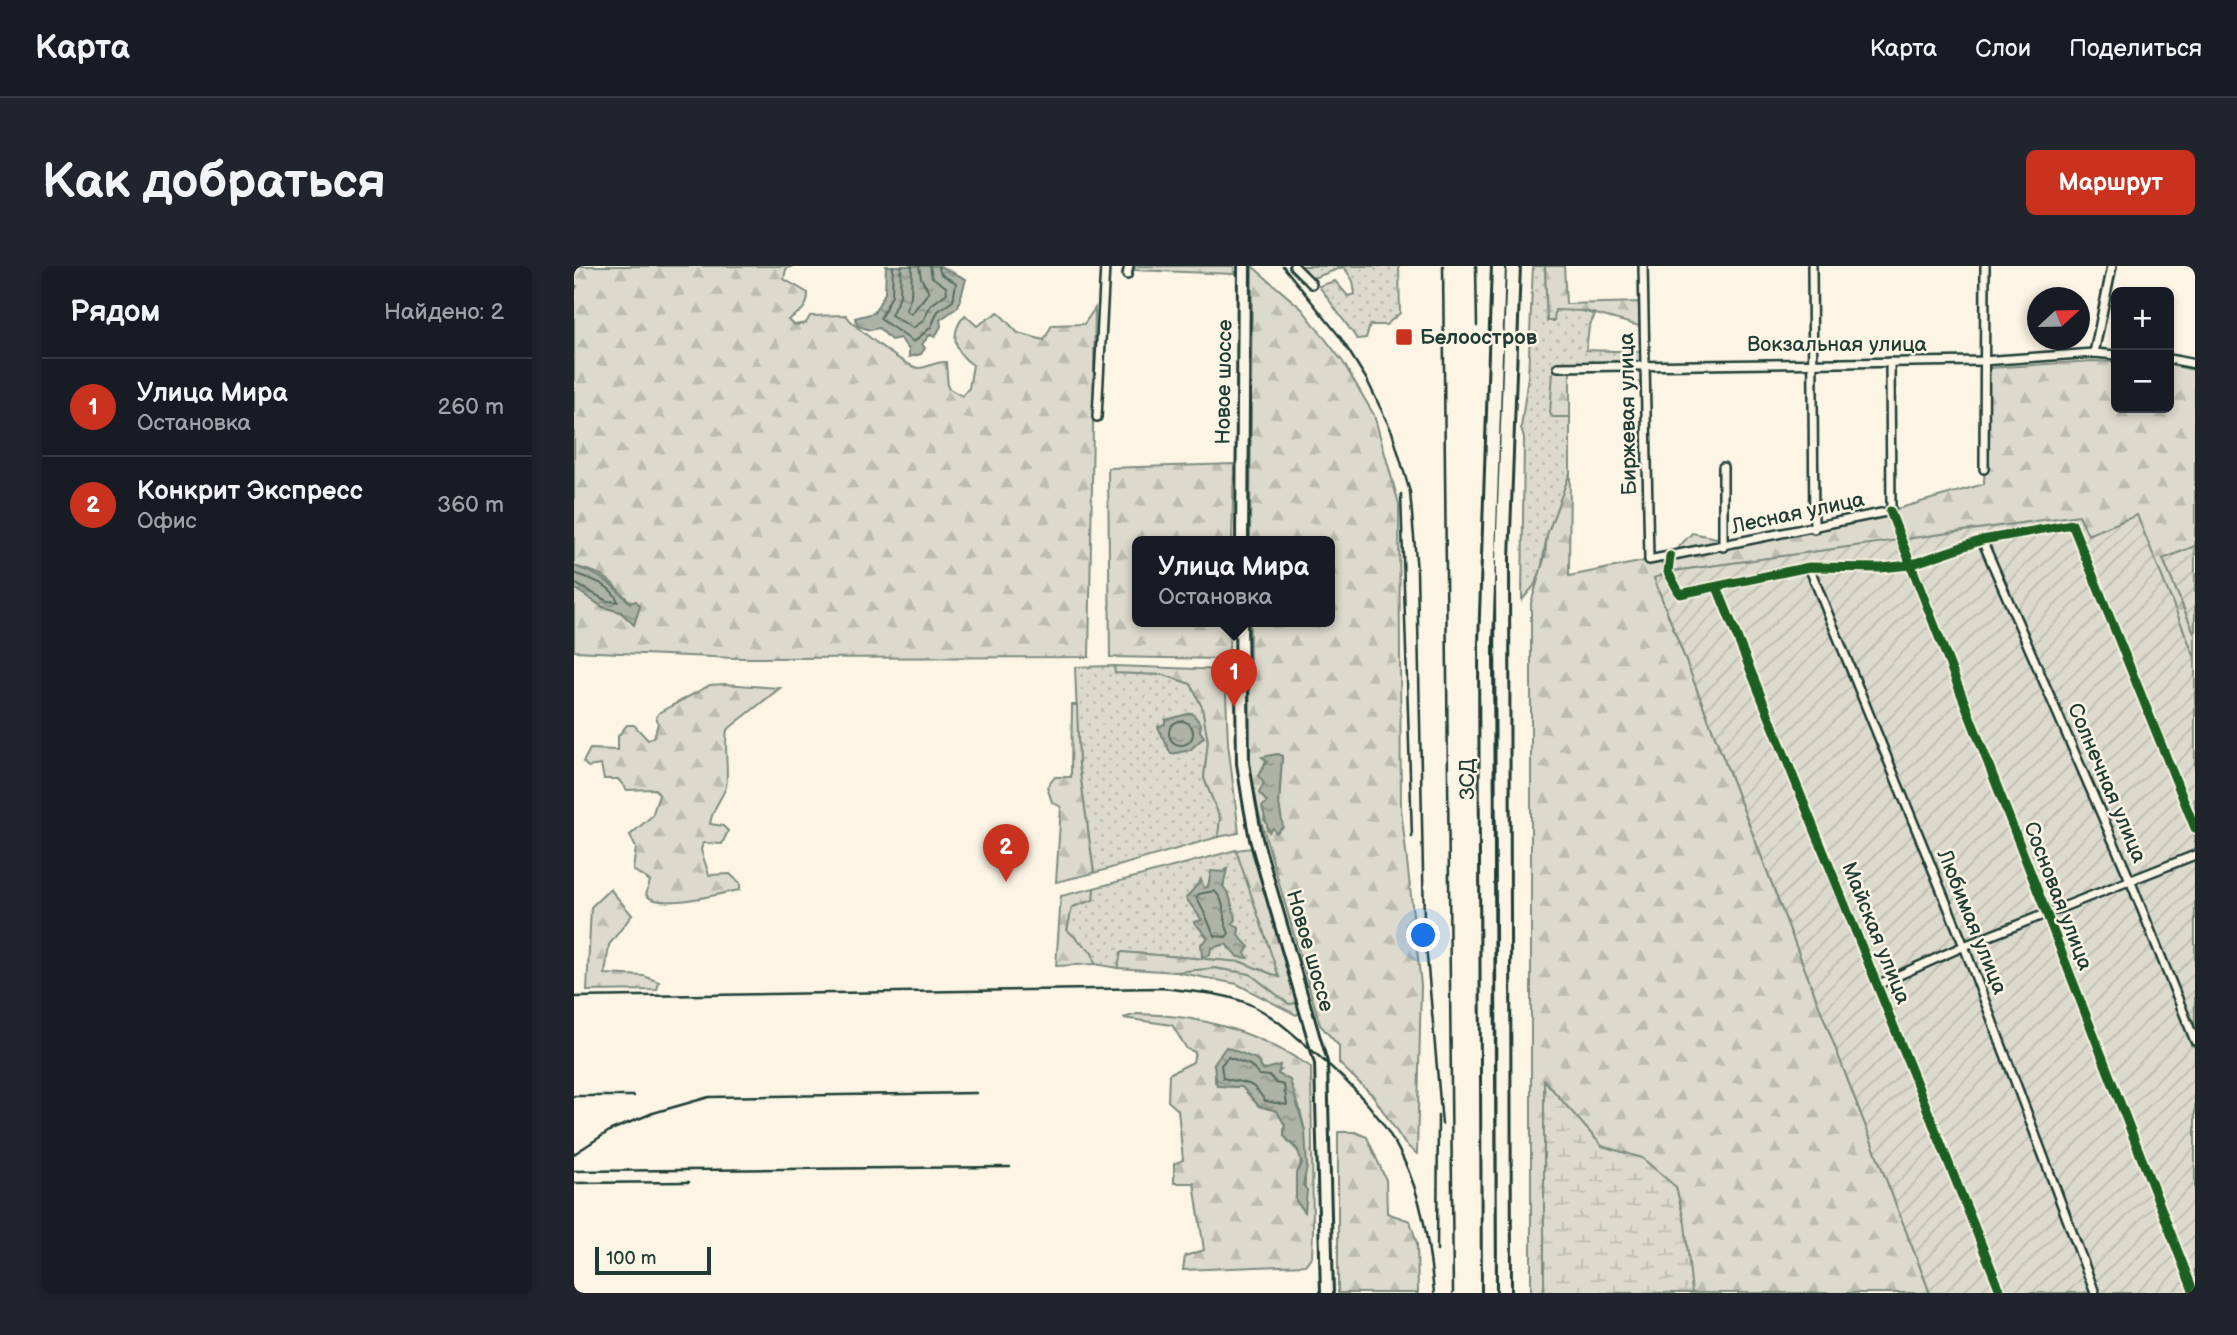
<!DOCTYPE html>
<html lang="ru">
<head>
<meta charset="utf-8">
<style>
	:root { --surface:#171b24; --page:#20242c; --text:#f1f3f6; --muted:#9ea1a6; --line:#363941; --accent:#c8321e }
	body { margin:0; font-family:"Balsamiq Sans",sans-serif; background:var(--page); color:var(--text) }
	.controls { position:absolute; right:21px; top:21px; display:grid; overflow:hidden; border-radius:10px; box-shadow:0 4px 10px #0003 }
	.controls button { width:63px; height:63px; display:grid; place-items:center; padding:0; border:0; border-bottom:2px solid var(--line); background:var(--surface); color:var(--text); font:35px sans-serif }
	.compass { position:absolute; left:1453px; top:21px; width:63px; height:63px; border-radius:50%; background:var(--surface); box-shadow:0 4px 10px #0003; rotate:68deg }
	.scale { position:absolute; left:21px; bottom:18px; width:116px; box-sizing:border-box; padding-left:7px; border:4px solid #1f3d34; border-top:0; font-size:19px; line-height:24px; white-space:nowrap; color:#1f3d34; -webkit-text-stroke:5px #fcf5e5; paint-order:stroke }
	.you { position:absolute; left:850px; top:670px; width:24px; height:24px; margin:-18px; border:5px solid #fff; border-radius:50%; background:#1a73e8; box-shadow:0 0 0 10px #1a73e833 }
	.badge { display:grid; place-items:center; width:46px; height:46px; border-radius:50%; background:var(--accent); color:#fff; font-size:23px; font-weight:700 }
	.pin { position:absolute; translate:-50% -58px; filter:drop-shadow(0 2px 4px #0008) }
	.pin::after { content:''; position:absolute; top:37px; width:24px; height:21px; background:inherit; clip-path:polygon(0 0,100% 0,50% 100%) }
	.popup { position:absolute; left:558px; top:270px; width:203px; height:91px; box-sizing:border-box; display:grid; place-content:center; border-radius:10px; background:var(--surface); filter:drop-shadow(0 2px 5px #0005); font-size:23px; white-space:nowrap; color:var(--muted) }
	.popup b { font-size:26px; color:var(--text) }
	.popup::after { content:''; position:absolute; left:50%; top:100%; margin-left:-14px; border:14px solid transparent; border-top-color:var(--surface) }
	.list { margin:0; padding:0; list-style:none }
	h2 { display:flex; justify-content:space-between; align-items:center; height:91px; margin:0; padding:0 28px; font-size:30px }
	h2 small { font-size:23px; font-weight:400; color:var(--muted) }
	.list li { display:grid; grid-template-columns:46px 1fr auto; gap:21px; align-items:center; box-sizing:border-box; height:98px; padding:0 28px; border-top:2px solid var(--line) }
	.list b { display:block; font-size:26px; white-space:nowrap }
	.list p { margin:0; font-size:23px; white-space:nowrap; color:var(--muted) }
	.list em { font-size:23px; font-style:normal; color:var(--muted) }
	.map { position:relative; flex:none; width:1621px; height:1027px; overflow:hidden; border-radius:10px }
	header { display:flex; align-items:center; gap:42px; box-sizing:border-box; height:98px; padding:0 35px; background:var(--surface); border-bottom:2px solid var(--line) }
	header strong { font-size:33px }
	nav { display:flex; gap:38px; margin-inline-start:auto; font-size:24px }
	.intro { display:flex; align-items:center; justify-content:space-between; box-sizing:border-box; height:168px; padding:0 42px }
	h1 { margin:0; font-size:49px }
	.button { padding:18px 32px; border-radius:10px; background:var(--accent); color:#fff; font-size:24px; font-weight:700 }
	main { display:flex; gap:42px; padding:0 42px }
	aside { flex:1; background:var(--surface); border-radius:10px; box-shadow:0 4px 10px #0003 }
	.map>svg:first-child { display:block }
	.grass { fill:url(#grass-dots); stroke:#7e8c80; stroke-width:2; fill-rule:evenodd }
	.forest { fill:url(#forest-firs); stroke:#7e8c80; stroke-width:2; fill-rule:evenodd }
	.wetland { fill:url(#wetland-marsh); stroke:#7e8c80; stroke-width:2 }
	.garden { fill:url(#garden-furrows); stroke:#7e8c80; stroke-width:2 }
	.water { fill:url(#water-ripples); stroke:#758479; stroke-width:2 }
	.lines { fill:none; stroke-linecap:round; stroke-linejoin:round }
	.shore { stroke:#586c62; stroke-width:2 }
	.minor-casing { stroke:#1f3d34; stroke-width:12 }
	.secondary-casing { stroke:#1f3d34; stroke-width:16 }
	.motorway-casing { stroke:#1f3d34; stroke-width:18 }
	.minor { stroke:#fcf5e5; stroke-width:7 }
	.secondary { stroke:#fcf5e5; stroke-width:10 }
	.motorway { stroke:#fcf5e5; stroke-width:12 }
	.rail { stroke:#1f3d34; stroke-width:2.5 }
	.cycleway-casing { stroke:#fcf5e5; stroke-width:13 }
	.cycleway { stroke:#1b5e20; stroke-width:9 }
	.poi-dot { fill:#c8321e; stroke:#fcf5e5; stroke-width:2.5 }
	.labels { text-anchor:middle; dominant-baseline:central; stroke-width:5; stroke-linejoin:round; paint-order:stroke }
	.poi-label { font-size:21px; font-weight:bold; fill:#1f3d34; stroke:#fcf5e5; text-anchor:start }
	.street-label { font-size:21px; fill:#1f3d34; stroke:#fcf5e5 }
</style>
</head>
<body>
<header>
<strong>Карта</strong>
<nav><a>Карта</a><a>Слои</a><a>Поделиться</a></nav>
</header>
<div class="intro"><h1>Как добраться</h1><a class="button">Маршрут</a></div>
<main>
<aside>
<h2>Рядом<small>Найдено: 2</small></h2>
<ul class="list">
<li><span class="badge">1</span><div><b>Улица Мира</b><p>Остановка</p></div><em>260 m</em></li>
<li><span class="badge">2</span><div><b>Конкрит Экспресс</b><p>Офис</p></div><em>360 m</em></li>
</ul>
</aside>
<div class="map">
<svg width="1621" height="1027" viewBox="0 0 1621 1027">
	<defs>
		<pattern id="grass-dots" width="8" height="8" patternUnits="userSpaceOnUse" patternTransform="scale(1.75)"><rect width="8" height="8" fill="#dcdacc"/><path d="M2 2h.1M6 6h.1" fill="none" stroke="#bcbcb0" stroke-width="1.8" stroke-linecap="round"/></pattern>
		<pattern id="forest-firs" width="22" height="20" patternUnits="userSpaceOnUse" patternTransform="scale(1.75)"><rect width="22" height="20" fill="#dcdacc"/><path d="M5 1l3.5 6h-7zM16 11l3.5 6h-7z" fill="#bcbcb0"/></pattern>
		<pattern id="wetland-marsh" width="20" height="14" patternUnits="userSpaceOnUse" patternTransform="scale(1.75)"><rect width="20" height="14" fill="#dcdacc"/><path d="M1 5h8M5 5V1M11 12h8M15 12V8" fill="none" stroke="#bcbcb0"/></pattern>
		<pattern id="garden-furrows" width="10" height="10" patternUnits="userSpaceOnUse" patternTransform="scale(1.75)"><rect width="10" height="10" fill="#dcdacc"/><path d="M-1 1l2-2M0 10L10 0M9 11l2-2" fill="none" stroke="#bcbcb0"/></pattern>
		<pattern id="water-ripples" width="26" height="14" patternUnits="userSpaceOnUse" patternTransform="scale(1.75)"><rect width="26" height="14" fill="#aeb3a7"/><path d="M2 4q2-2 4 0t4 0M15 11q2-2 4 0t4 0" fill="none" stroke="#8d9389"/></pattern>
	</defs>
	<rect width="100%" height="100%" fill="#fcf5e5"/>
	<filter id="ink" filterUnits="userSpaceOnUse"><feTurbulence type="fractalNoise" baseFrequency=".0143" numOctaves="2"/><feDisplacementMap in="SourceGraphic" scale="14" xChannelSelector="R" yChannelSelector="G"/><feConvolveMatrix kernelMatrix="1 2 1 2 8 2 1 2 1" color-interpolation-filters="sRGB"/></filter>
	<g filter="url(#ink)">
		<g class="grass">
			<polygon points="727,0 825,0 826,47 812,59 796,59 792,72 783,73 745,20 761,15 774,30 781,28 779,15 770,1 739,12"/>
			<path d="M959 0H971L973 55 981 44C995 42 1009 44 1021 49L1015 61 1012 84 1069 86 1070 97 985 101C977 117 976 133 980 151H996V207L973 269 967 304 960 320 948 334 950 172 947 162 954 110Z"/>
			<polygon points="540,400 542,407 590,409 617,418 628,441 634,475 630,512 646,552 644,571 520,607 505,500 501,401"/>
			<path d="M662 584 706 711 667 696 548 686 544 702 521 698 518 687 493 664 498 641 519 634 520 622ZM649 606 650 626 659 651 658 658 665 662 664 669 671 687 655 682 652 678 637 682 629 654 617 639C616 629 618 621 627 616L630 622 634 621 637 608Z"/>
			<polygon points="641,702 676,708 715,738 723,737 726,747 722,749 663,718 602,706"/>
		</g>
		<g class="forest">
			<path d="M0 0H219L212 3 210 13 234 27C234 45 224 46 214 54L221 59 232 57 236 50 272 49C280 61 331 101 345 102 354 102 362 95 372 96L374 122 388 130 395 122 399 99C380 87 375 67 391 49L403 60 424 46 444 67 470 74 478 59 510 58 521 42 515 391 161 392 0 385V322L29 341 46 346 60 358 66 340C49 335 43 317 27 309 19 305 9 303 0 300V25L3 20 0 19Z"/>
			<polygon points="561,0 660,0 660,8 560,4"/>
			<path d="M678 0 728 43 769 96 800 149 825 238 827 542 847 719 843 888 831 878 799 830 765 797V780L746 759 683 541 675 495 676 355H756V275H676ZM704 488 708 490 705 538 708 561 693 564 694 557 690 554 693 536 687 507 694 490Z"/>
			<polygon points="971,0 990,0 992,38 1069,36 1069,61 1011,45 981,44 980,55 973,55"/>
			<polygon points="1519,95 1542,96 1542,142 1595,142 1595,99 1621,104 1621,280 1589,293 1621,369 1621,392 1562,250 1513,269 1505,250 1100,305 1080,312 1356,1027 957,1027 957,337 971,290 973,269 996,207 995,310 1096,290 1118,267 1168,277 1312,246 1410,218 1414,102"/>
			<polygon points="996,100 996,151 979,151 976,147 979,106 985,101"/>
			<polygon points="660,198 658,275 564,275 564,355 656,355 655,385 647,393 536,391 534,202"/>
			<polygon points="540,400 651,404 654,477 665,567 644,571 646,552 630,512 634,475 628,441 617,418 590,409 541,407"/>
			<path d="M150 418 206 422 153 464C150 480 155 509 152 521 147 534 138 543 136 558L149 560 154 565 148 578 129 577 127 584 135 609 156 608 166 617V624C145 627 87 645 72 629L76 615 59 604 62 582 56 569 78 550 85 529 81 523 53 524 44 513H30L27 499 14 501 9 496 16 483 44 484V470L53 459H60L74 474 80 471 84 457 82 451 86 446 136 419Z"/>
			<polygon points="498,439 503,439 505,500 520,607 482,616 487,541 478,536 473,521 481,511 497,511"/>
			<polygon points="677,582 723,737 715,738 676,708 641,702 602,706 544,702 547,686 667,696 705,711 662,584"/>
			<polygon points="520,622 519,634 498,641 493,664 518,687 521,698 482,700 487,630"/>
			<polygon points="36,623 58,649 35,679 31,708 70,710 85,716 83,724 13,725 17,641"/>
			<path d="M564 748C628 749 683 766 737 801L739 963 738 990 731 999 609 1004 611 990 630 984 620 917H600V898L609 894 604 844 594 835 595 808 619 796 621 786 613 783 598 759 549 752ZM659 786 682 793 689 804H707L703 808 725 840 731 865V945L722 935 727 890C722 879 706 875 711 859L703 845 685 840 668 821H657L641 816V810Z"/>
			<polygon points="764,866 781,866 793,871 812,914 813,947 836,955 843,978 844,1027 764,1027"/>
		</g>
		<polygon class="wetland" points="970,814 1028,880 1068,892 1102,921 1111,958 1118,1027 970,1027"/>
		<g class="garden">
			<polygon points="1505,249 1514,269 1563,249 1621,392 1621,1027 1356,1027 1080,312 1100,305"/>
			<polygon points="1621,280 1621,369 1589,293"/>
		</g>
		<g class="water">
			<polygon points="312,0 366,0 392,13 384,41 366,54 367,60 361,71 356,69 348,78 351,82 347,88 335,91 335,84 326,72 317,74 305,62 296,64 284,60 281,52 300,47 311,27"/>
			<path d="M0 300C29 310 36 316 56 337L62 335 66 340 60 359 47 346 29 341 0 322Z"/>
			<polygon points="618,447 627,458 626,465 630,471 616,484 597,488 584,461 591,458 591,454"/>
			<polygon points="704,488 708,490 705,538 709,561 702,567 699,562 695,566 688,541 693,536 685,527 690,517 684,510 693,495 688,491"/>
			<polygon points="653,603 649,620 655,629 662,654 658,658 665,662 664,669 675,681 671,687 674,692 664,691 652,678 637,682 636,689 628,691 627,678 634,672 620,656 628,654 612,632 627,614 630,622 634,621 637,605 649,606"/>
			<polygon points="652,781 682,793 689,804 706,799 704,808 716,814 731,865 733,901 729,919 733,924 731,946 722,935 722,907 728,898 724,884 710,870 711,859 703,845 685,840 668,821 643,820 640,798"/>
		</g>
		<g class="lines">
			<g class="shore">
				<polyline points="319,0 318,29 306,53 340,76 357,61 364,45 379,35 382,17 367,8 364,0"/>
				<polyline points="327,0 326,30 317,49 339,62 349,55 357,39 373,27 372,21 358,11 356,0"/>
				<polyline points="338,0 337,30 332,44 337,48 355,26 347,12 345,0"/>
				<path d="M0 307C16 313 38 318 44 336L33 335 0 317"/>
				<circle cx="607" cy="467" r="12"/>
				<path d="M640 625C654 636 647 654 655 667L652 671 641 670C634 657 631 645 622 632L625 628Z"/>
				<path d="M654 791 676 799 685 809 696 810 702 817 710 819 713 839 691 835C676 811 671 819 649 812L647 799Z"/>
			</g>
			<defs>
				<g id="minor">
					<polyline points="720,0 738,18"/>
					<polyline points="1069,0 1075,294 1317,245 1316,96"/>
					<polyline points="1238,0 1240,263"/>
					<polyline points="553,9 555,0"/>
					<polyline points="1520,87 1538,0"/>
					<polyline points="1595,93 1621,98"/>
					<polyline points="984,101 1408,95 1520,87 1542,89"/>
					<polyline points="523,151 531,0"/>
					<polyline points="1149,201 1149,281"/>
					<polyline points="1410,203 1411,0"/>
					<polyline points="1316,245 1620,1027"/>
					<polyline points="1408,274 1556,614 1621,775"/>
					<polyline points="1096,290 1094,306 1106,328 1235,301 1307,302 1336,299 1408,274 1498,258 1621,562"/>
					<polyline points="1235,301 1390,680 1521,1027"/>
					<polyline points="1143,321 1427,1027"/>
					<polyline points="1303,719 1390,680 1621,589"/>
				</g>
				<g id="secondary">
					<polyline points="668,275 670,0"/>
					<polyline points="667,355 669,497 675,535 682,573 747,797 753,1027"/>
				</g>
				<g id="motorway">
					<polyline points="915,1027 912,378 925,0"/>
					<polyline points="930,1027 928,293 939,0"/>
				</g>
			</defs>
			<use href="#minor" class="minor-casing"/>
			<use href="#secondary" class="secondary-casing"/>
			<use href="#motorway" class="motorway-casing"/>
			<use href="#minor" class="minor"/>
			<use href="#secondary" class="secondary"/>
			<use href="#motorway" class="motorway"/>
			<g class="rail">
				<polyline points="709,0 766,71 793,114 818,166 836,226 843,305 850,657 868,858"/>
				<polyline points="869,0 879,1027"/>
				<polyline points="902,0 903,60"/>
				<polyline points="827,228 838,571"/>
				<path d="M0 731 588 722C617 726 651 726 677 739 702 751 720 769 741 787 828 860 849 915 860 1027"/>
				<polyline points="0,830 60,830"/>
				<polyline points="0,888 37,864 79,847 135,831 402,827"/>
				<polyline points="0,905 436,901"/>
				<polyline points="0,917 115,916"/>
				<polyline points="863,985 864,849"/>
			</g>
			<defs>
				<g id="cycleway">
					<polyline points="1316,245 1620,1027"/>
					<polyline points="1096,290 1094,306 1106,328 1235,301 1307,302 1336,299 1408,274 1498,258 1621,562"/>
					<polyline points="1143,321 1427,1027"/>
				</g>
			</defs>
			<use href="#cycleway" class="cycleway-casing"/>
			<use href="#cycleway" class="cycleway"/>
		</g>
	</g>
	<rect class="poi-dot" x="821" y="62" width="18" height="18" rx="3.5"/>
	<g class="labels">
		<g class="poi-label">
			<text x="846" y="71">Белоостров</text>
		</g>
		<g class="street-label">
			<text x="1263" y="78">Вокзальная улица</text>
			<text transform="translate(650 116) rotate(-89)">Новое шоссе</text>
			<text transform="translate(1054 148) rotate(-91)">Биржевая улица</text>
			<text transform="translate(1224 247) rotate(-12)">Лесная улица</text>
			<text transform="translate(893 513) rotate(-90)">ЗСД</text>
			<text transform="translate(1533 517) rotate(67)">Солнечная улица</text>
			<text transform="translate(1484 630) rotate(69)">Сосновая улица</text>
			<text transform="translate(1398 656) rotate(68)">Любимая улица</text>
			<text transform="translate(1302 667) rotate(68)">Майская улица</text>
			<text transform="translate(736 685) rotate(74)">Новое шоссе</text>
		</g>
	</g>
</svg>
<div class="controls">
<button>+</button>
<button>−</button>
</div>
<svg class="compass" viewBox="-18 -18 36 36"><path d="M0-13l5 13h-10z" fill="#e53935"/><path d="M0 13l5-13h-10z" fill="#9ea1a6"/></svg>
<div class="scale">100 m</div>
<div class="you"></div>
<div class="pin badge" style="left:660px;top:441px">1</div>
<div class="popup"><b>Улица Мира</b>Остановка</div>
<div class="pin badge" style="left:432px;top:616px">2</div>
</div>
</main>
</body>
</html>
